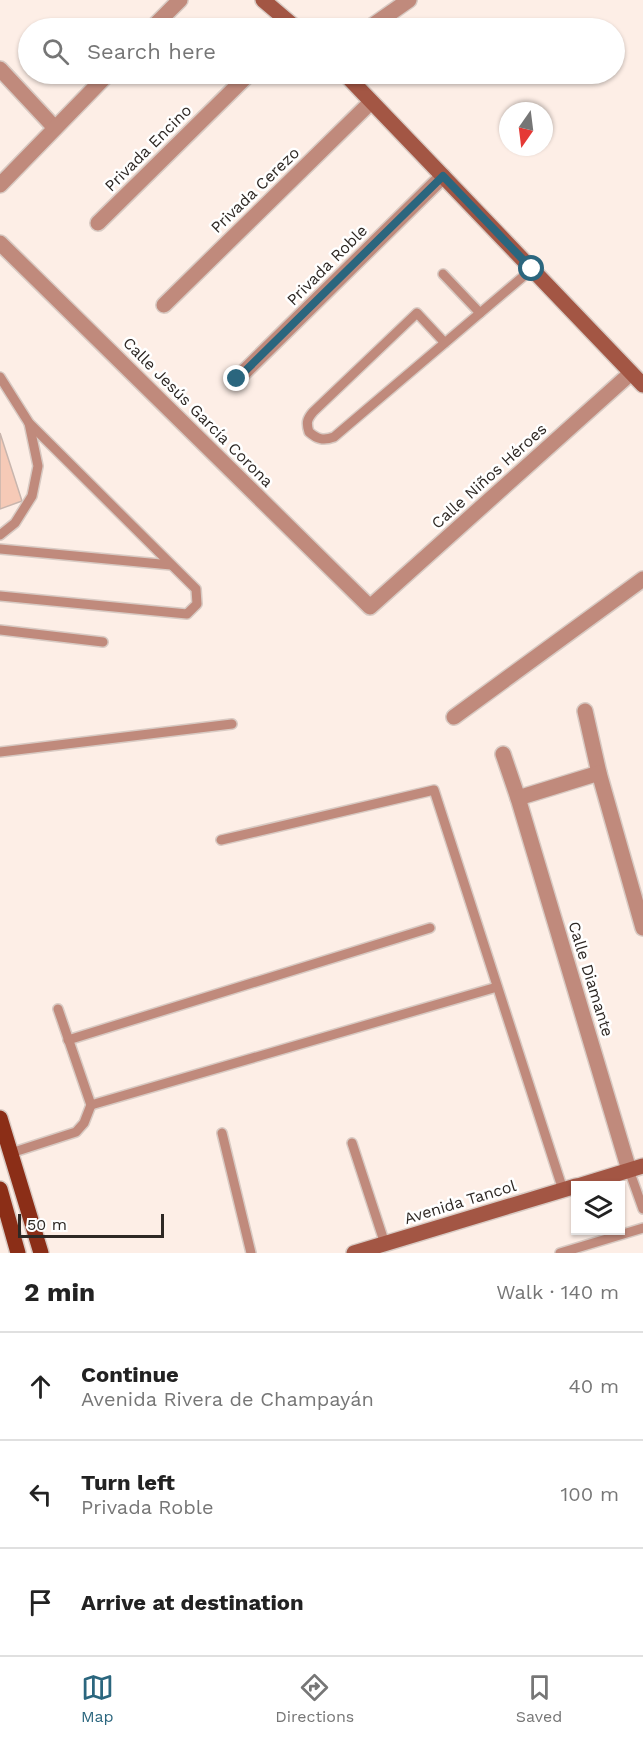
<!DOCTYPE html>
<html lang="en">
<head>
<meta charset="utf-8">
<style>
	:root { --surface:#fff; --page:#f2f2f2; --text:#222; --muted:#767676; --line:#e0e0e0; --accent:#2b667e }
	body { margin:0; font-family:"Work Sans",sans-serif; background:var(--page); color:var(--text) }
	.controls { position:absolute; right:18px; bottom:18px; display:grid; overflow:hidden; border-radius:0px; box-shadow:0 2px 4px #0004 }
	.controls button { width:54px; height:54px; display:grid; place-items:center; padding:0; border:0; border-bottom:2px solid var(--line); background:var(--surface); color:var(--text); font:30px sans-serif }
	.compass { position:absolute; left:499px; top:102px; width:54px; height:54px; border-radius:50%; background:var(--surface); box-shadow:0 2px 4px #0004; rotate:194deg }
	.scale { position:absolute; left:18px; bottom:15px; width:146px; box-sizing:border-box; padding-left:6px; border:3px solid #2e2824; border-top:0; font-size:16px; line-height:21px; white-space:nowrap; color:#2e2824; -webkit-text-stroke:4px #fff; paint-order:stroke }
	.stop { position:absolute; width:18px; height:18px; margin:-14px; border:4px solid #2b667e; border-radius:50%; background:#fff }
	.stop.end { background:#2b667e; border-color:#fff; box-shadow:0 2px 6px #0008 }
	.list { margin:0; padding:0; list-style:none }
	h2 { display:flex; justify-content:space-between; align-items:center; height:78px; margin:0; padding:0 24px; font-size:26px }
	h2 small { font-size:20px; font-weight:400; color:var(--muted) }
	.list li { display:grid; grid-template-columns:39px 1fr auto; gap:18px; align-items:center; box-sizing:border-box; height:108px; padding:0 24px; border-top:2px solid var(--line) }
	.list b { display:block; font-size:22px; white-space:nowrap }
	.list p { margin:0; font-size:20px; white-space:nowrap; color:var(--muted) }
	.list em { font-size:20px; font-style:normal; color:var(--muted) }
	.icon { flex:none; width:33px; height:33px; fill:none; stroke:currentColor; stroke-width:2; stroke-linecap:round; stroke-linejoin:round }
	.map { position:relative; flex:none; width:643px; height:1253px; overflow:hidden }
	.search { position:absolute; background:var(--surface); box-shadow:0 2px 4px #0004; left:18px; right:18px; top:18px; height:66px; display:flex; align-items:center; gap:15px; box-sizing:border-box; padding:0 21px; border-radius:33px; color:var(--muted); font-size:22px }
	.sheet { height:402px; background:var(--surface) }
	nav { display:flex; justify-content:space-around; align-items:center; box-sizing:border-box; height:84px; border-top:2px solid var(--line); background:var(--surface); font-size:16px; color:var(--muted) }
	nav a { display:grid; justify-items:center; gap:3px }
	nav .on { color:var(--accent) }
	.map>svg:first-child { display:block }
	.building { fill:#f6cab7; stroke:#c8b5ad; stroke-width:1.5 }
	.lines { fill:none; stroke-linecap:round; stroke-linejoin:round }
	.lane-casing { stroke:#d8cac3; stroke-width:12 }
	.street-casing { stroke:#d8cac3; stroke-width:18 }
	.secondary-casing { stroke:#d8cac3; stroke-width:18 }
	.primary-casing { stroke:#d8cac3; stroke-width:18 }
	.lane { stroke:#c08a7c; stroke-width:9 }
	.street { stroke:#c08a7c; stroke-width:15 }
	.secondary { stroke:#a35644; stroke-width:15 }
	.primary { stroke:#8b2e17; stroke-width:15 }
	.route { stroke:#2b667e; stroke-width:8 }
	.labels { text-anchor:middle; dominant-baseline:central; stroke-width:5; stroke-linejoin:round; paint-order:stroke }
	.street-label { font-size:16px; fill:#2e2824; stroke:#fff }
</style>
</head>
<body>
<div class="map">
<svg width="643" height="1253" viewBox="0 0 643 1253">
	<rect width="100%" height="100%" fill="#fdeee6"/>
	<polygon class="building" points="0,433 22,501 0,509"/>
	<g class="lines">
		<defs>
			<g id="lane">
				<polyline points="443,274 480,313"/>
				<path d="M445 343 417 313 313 412C307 419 306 423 309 432 317 439 323 441 334 437 400 381 466 325 532 269"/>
				<polyline points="0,377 29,423 196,589 197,604 187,614 0,596"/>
				<polyline points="0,535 15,523 32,496 38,466 29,423"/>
				<polyline points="0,549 171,565"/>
				<polyline points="0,630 103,642"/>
				<polyline points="0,752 232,724"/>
				<polyline points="221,840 434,790 563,1190"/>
				<polyline points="68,1040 430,928"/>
				<polyline points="91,1105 497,987"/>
				<polyline points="222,1133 251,1253"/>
				<polyline points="352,1143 385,1244"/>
				<polyline points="11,1153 76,1132 84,1123 91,1105 58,1009"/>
				<polyline points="629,1170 643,1209"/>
				<polyline points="560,1253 643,1228"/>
			</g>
			<g id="street">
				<polyline points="152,28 180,0"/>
				<polyline points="369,28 409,0"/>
				<polyline points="0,69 55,128"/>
				<polyline points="0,185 108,74"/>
				<polyline points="98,223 249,74"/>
				<polyline points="0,243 370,607 631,373"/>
				<polyline points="164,305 371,102"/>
				<polyline points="237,379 443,176"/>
				<polyline points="585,711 599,773 643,928"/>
				<polyline points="454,717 643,579"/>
				<polyline points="503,754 518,798 629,1170"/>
				<polyline points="518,798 599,773"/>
			</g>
			<g id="secondary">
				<polyline points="263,0 296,28"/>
				<polyline points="345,74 643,385"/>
				<polyline points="578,1186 643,1166"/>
				<polyline points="354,1253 576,1186"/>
			</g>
			<g id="primary">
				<polyline points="0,1118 41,1253"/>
				<polyline points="0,1189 18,1253"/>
			</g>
		</defs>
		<use href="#lane" class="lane-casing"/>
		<use href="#street" class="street-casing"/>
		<use href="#secondary" class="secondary-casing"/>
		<use href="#primary" class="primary-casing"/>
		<use href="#lane" class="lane"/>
		<use href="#street" class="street"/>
		<use href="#secondary" class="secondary"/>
		<use href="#primary" class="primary"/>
	</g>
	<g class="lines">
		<polyline class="route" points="237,379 443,176 532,269"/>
	</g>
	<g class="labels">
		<g class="street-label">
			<text transform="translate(148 148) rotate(-45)">Privada Encino</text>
			<text transform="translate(255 190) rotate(-44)">Privada Cerezo</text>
			<text transform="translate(327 265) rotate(-45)">Privada Roble</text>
			<text transform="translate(198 412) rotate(45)">Calle Jesús García Corona</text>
			<text transform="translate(489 476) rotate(-42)">Calle Niños Héroes</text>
			<text transform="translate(591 979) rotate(73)">Calle Diamante</text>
			<text transform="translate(460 1202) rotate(-17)">Avenida Tancol</text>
		</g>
	</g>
</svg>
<div class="controls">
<button><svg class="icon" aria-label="layers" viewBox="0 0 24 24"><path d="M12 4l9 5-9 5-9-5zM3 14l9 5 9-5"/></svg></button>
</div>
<svg class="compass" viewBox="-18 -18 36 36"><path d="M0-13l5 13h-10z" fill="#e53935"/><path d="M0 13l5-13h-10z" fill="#767676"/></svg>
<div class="scale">50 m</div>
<div class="stop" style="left:532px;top:269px"></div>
<div class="stop end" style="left:237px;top:379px"></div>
<div class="search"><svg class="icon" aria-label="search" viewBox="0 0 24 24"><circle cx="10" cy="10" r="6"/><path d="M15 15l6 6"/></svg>Search here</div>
</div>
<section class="sheet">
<h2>2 min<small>Walk · 140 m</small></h2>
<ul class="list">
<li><svg class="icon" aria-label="ahead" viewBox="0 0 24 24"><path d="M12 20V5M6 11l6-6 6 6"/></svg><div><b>Continue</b><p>Avenida Rivera de Champayán</p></div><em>40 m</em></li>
<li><svg class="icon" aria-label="left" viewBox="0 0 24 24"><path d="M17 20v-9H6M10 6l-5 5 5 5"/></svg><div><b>Turn left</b><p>Privada Roble</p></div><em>100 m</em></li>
<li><svg class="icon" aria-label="arrive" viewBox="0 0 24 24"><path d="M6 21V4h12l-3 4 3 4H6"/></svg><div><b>Arrive at destination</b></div></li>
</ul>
</section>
<nav>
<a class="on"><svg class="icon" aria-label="map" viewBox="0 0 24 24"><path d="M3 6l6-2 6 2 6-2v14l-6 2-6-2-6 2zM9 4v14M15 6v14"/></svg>Map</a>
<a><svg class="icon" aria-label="directions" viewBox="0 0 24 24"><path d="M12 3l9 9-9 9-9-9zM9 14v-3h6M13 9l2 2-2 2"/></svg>Directions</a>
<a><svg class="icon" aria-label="saved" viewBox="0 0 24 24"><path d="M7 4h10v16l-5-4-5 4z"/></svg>Saved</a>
</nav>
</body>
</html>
